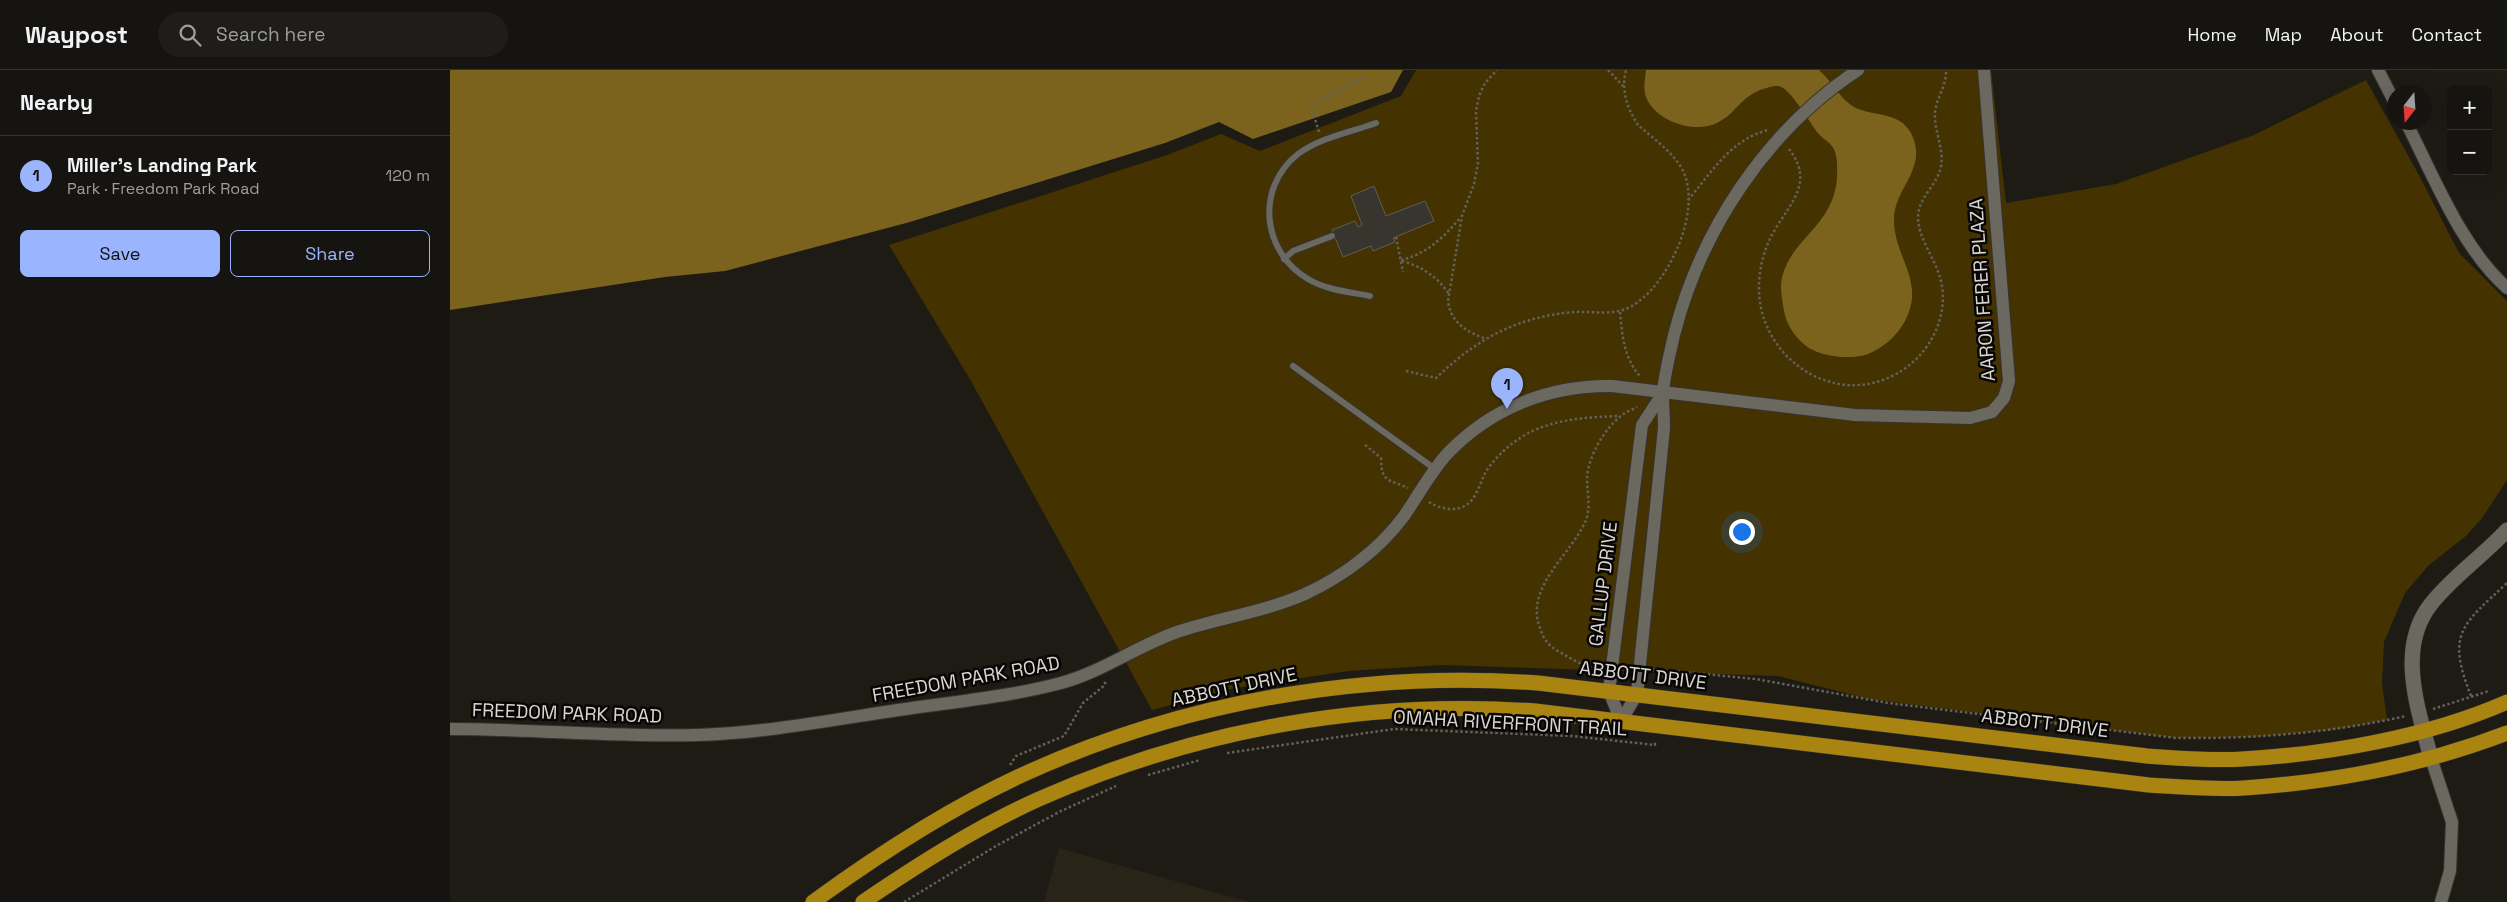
<!DOCTYPE html>
<html lang="en">
<head>
<meta charset="utf-8">
<style>
	:root { --surface:#161410; --page:#1f1d19; --text:#f1f3f6; --muted:#9e9e9f; --line:#353330; --accent:#9ab5fd }
	body { margin:0; font-family:"Space Grotesk",sans-serif; background:var(--page); color:var(--text) }
	.controls { position:absolute; right:15px; top:15px; display:grid; overflow:hidden; border-radius:8px; box-shadow:0 5px 20px #0002 }
	.controls button { width:45px; height:45px; display:grid; place-items:center; padding:0; border:0; border-bottom:1px solid var(--line); background:var(--surface); color:var(--text); font:25px sans-serif }
	.compass { position:absolute; left:1937px; top:15px; width:45px; height:45px; border-radius:50%; background:var(--surface); box-shadow:0 5px 20px #0002; rotate:197deg }
	.you { position:absolute; left:1291px; top:461px; width:18px; height:18px; margin:-12px; border:4px solid #fff; border-radius:50%; background:#1a73e8; box-shadow:0 0 0 8px #1a73e833 }
	.badge { display:grid; place-items:center; width:32px; height:32px; border-radius:50%; background:var(--accent); color:#111; font-size:16px; font-weight:700 }
	.pin { position:absolute; translate:-50% -41px; filter:drop-shadow(0 1px 2px #0008) }
	.pin::after { content:''; position:absolute; top:26px; width:18px; height:15px; background:inherit; clip-path:polygon(0 0,100% 0,50% 100%) }
	.list { margin:0; padding:0; list-style:none }
	h2 { display:flex; justify-content:space-between; align-items:center; height:65px; margin:0; padding:0 20px; font-size:21px }
	h2 small { font-size:16px; font-weight:400; color:var(--muted) }
	.list li { display:grid; grid-template-columns:32px 1fr auto; gap:15px; align-items:center; box-sizing:border-box; height:80px; padding:0 20px; border-top:1px solid var(--line) }
	.list b { display:block; font-size:19px; white-space:nowrap }
	.list p { margin:0; font-size:16px; white-space:nowrap; color:var(--muted) }
	.list em { font-size:16px; font-style:normal; color:var(--muted) }
	.actions { display:flex; gap:10px; padding:15px 20px }
	.actions a { flex:1; padding:11px 0; border:1px solid var(--accent); border-radius:8px; text-align:center; font-size:18px; color:var(--accent) }
	.actions .main { background:var(--accent); color:#111 }
	.icon { flex:none; width:28px; height:28px; fill:none; stroke:currentColor; stroke-width:2; stroke-linecap:round; stroke-linejoin:round }
	.map { position:relative; flex:none; width:2057px; height:832px; overflow:hidden }
	header { display:flex; align-items:center; gap:30px; box-sizing:border-box; height:70px; padding:0 25px; background:var(--surface); border-bottom:1px solid var(--line) }
	header strong { font-size:24px }
	nav { display:flex; gap:28px; margin-inline-start:auto; font-size:18px }
	.search { width:350px; height:45px; background:var(--page); display:flex; align-items:center; gap:12px; box-sizing:border-box; padding:0 18px; border-radius:28px; color:var(--muted); font-size:19px }
	main { display:flex }
	aside { flex:1; background:var(--surface) }
	.map>svg:first-child { display:block }
	.built { fill:#292418 }
	.green { fill:#443200 }
	.water { fill:#7c631d }
	.building { fill:#38352f; stroke:#615d56 }
	.lines { fill:none; stroke-linecap:round; stroke-linejoin:round }
	.lane-casing { stroke:#363431; stroke-width:8 }
	.street-casing { stroke:#363431; stroke-width:14 }
	.secondary-casing { stroke:#363431; stroke-width:16 }
	.highway-casing { stroke:#363431; stroke-width:16 }
	.path { stroke:#63615c; stroke-width:2.5; stroke-dasharray:2.5 2.5; stroke-linecap:butt }
	.lane { stroke:#6b6860; stroke-width:6 }
	.street { stroke:#6b6860; stroke-width:12 }
	.secondary { stroke:#6b6860; stroke-width:15 }
	.highway { stroke:#a98411; stroke-width:15 }
	.labels { text-anchor:middle; dominant-baseline:central; stroke-width:5; stroke-linejoin:round; paint-order:stroke }
	.street-label { font-size:19px; fill:#d9d7d3; stroke:#070604 }
</style>
</head>
<body>
<header>
<strong>Waypost</strong>
<div class="search"><svg class="icon" aria-label="search" viewBox="0 0 24 24"><circle cx="10" cy="10" r="6"/><path d="M15 15l6 6"/></svg>Search here</div>
<nav><a>Home</a><a>Map</a><a>About</a><a>Contact</a></nav>
</header>
<main>
<aside>
<h2>Nearby<small></small></h2>
<ul class="list">
<li><span class="badge">1</span><div><b>Miller's Landing Park</b><p>Park · Freedom Park Road</p></div><em>120 m</em></li>
</ul>
<div class="actions"><a class="main">Save</a><a>Share</a></div>
</aside>
<div class="map">
<svg width="2057" height="832" viewBox="0 0 2057 832">
	<rect width="100%" height="100%" fill="#1e1b15"/>
	<polygon class="built" points="609,778 799,832 594,832"/>
	<polygon class="green" points="966,0 1541,0 1556,133 1666,114 1804,65 1916,10 1970,107 2009,183 2057,231 2057,410 2033,447 2016,466 1979,495 1955,523 1934,572 1932,613 1937,650 1883,660 1804,667 1726,668 1419,629 1328,606 991,595 898,601 785,618 702,640 521,311 439,175 717,85 771,64 810,81 951,26"/>
	<g class="water">
		<polygon points="0,0 953,0 941,22 803,69 769,52 715,73 460,152 275,201 215,207 0,240"/>
		<path d="M1196 0H1369C1382 11 1389 28 1404 37 1423 47 1449 41 1461 63 1479 99 1444 117 1444 150 1444 188 1476 211 1455 251 1446 267 1434 277 1418 284 1402 290 1374 287 1359 278 1347 270 1336 255 1334 241 1332 229 1329 215 1333 204 1344 167 1383 155 1387 109 1387 100 1388 90 1385 82 1382 72 1372 69 1367 62 1359 51 1343 24 1333 18 1329 15 1324 16 1320 17 1290 24 1289 42 1267 53 1245 64 1206 52 1196 27 1193 19 1195 9 1196 0Z"/>
	</g>
	<polygon class="building" points="924,116 936,146 975,131 984,151 943,168 945,172 923,181 921,176 893,187 882,160 905,151 908,157 912,155 901,126"/>
	<g class="lines">
		<defs>
			<g id="lane">
				<polyline points="834,189 843,181 882,166"/>
				<path d="M920 226C900 222 876 220 858 209 812 182 805 118 848 84 869 68 901 62 926 53"/>
				<polyline points="843,296 985,399"/>
			</g>
			<g id="street">
				<polyline points="1928,0 1944,31"/>
				<path d="M1956 52C1984 107 2011 177 2057 218"/>
				<path d="M1171 651 1187 624 1214 358C1214 347 1213 336 1213 324 1214 305 1220 284 1224 265 1251 159 1317 60 1408 0"/>
				<polyline points="1171,651 1159,621 1192,355 1213,323"/>
				<path d="M0 659C82 659 165 667 247 665 314 663 382 650 448 640 502 632 558 627 611 613 652 602 687 576 727 562 769 548 814 542 855 524 892 507 929 480 954 446 968 426 980 403 997 384 1041 338 1099 315 1162 316L1405 345 1520 348 1542 342 1554 328 1559 311 1534 0"/>
				<polyline points="1981,688 2002,752 2000,801 1991,832"/>
			</g>
			<path id="secondary" d="M1981 688C1968 639 1946 578 1981 534 2002 507 2033 486 2057 460"/>
			<g id="highway">
				<path d="M363 832C429 784 498 739 572 705 731 632 914 600 1088 613L1697 686C1728 688 1761 691 1793 689 1880 684 1977 667 2057 632"/>
				<path d="M413 832C469 794 527 757 589 729 745 660 915 629 1085 641L1699 715C1731 717 1763 720 1794 718 1883 712 1974 695 2057 663"/>
			</g>
		</defs>
		<use href="#lane" class="lane-casing"/>
		<use href="#street" class="street-casing"/>
		<use href="#secondary" class="secondary-casing"/>
		<use href="#highway" class="highway-casing"/>
		<g class="path">
			<polyline points="1158,0 1173,16"/>
			<polyline points="869,62 861,36 915,6"/>
			<path d="M1339 79C1365 113 1340 133 1323 163 1314 179 1309 199 1309 217 1308 284 1378 336 1440 307 1476 291 1500 250 1491 211 1486 189 1468 169 1468 147 1468 127 1488 115 1491 96 1494 79 1485 63 1485 47 1484 30 1497 17 1496 0"/>
			<path d="M1238 130C1262 102 1280 70 1318 60"/>
			<polyline points="946,167 953,202"/>
			<path d="M951 190C977 184 994 167 1011 147"/>
			<path d="M952 191C971 196 988 207 999 224"/>
			<path d="M1170 242C1172 264 1174 289 1190 306"/>
			<path d="M1034 268C1016 262 1000 251 998 231L1012 146 1024 114 1028 93 1026 41 1029 26 1035 13 1047 0"/>
			<path d="M956 301 986 308C1027 269 1066 247 1124 242 1142 241 1163 246 1180 237 1217 218 1253 141 1233 101 1224 83 1204 69 1188 55 1177 38 1171 20 1176 0"/>
			<path d="M915 375 931 388C931 413 939 409 958 418"/>
			<path d="M979 432C990 439 1008 443 1019 433 1029 424 1031 407 1039 397 1075 351 1117 348 1170 346"/>
			<path d="M1150 597C1134 598 1122 589 1108 581 1098 576 1093 568 1090 558 1074 517 1122 484 1136 450 1141 436 1137 422 1137 408 1138 387 1154 359 1171 346 1175 342 1182 340 1187 337"/>
			<path d="M1203 599 1306 609 1438 633 1726 668C1804 669 1880 663 1956 646"/>
			<polyline points="1212,613 1213,600"/>
			<path d="M2021 626C1996 563 2012 555 2057 513"/>
			<polyline points="1983,639 2039,621"/>
			<polyline points="777,683 944,659 1122,666 1205,675 1205,671"/>
			<polyline points="560,695 566,686 614,666 633,633 655,615 655,611"/>
			<polyline points="698,705 750,690"/>
			<polyline points="454,832 546,776 611,741 666,716"/>
		</g>
		<use href="#lane" class="lane"/>
		<use href="#street" class="street"/>
		<use href="#secondary" class="secondary"/>
		<use href="#highway" class="highway"/>
	</g>
	<g class="labels">
		<g class="street-label">
			<text transform="translate(1532 220) rotate(-94)">AARON FERER PLAZA</text>
			<text transform="translate(1153 514) rotate(-83)">GALLUP DRIVE</text>
			<text transform="translate(1193 605) rotate(7)">ABBOTT DRIVE</text>
			<text transform="translate(516 609) rotate(-10)">FREEDOM PARK ROAD</text>
			<text transform="translate(784 617) rotate(-12)">ABBOTT DRIVE</text>
			<text transform="translate(117 643) rotate(2)">FREEDOM PARK ROAD</text>
			<text transform="translate(1060 653) rotate(3)">OMAHA RIVERFRONT TRAIL</text>
			<text transform="translate(1595 653) rotate(7)">ABBOTT DRIVE</text>
		</g>
	</g>
</svg>
<div class="controls">
<button>+</button>
<button>−</button>
</div>
<svg class="compass" viewBox="-18 -18 36 36"><path d="M0-13l5 13h-10z" fill="#e53935"/><path d="M0 13l5-13h-10z" fill="#9e9e9f"/></svg>
<div class="you"></div>
<div class="pin badge" style="left:1057px;top:339px">1</div>
</div>
</main>
</body>
</html>
